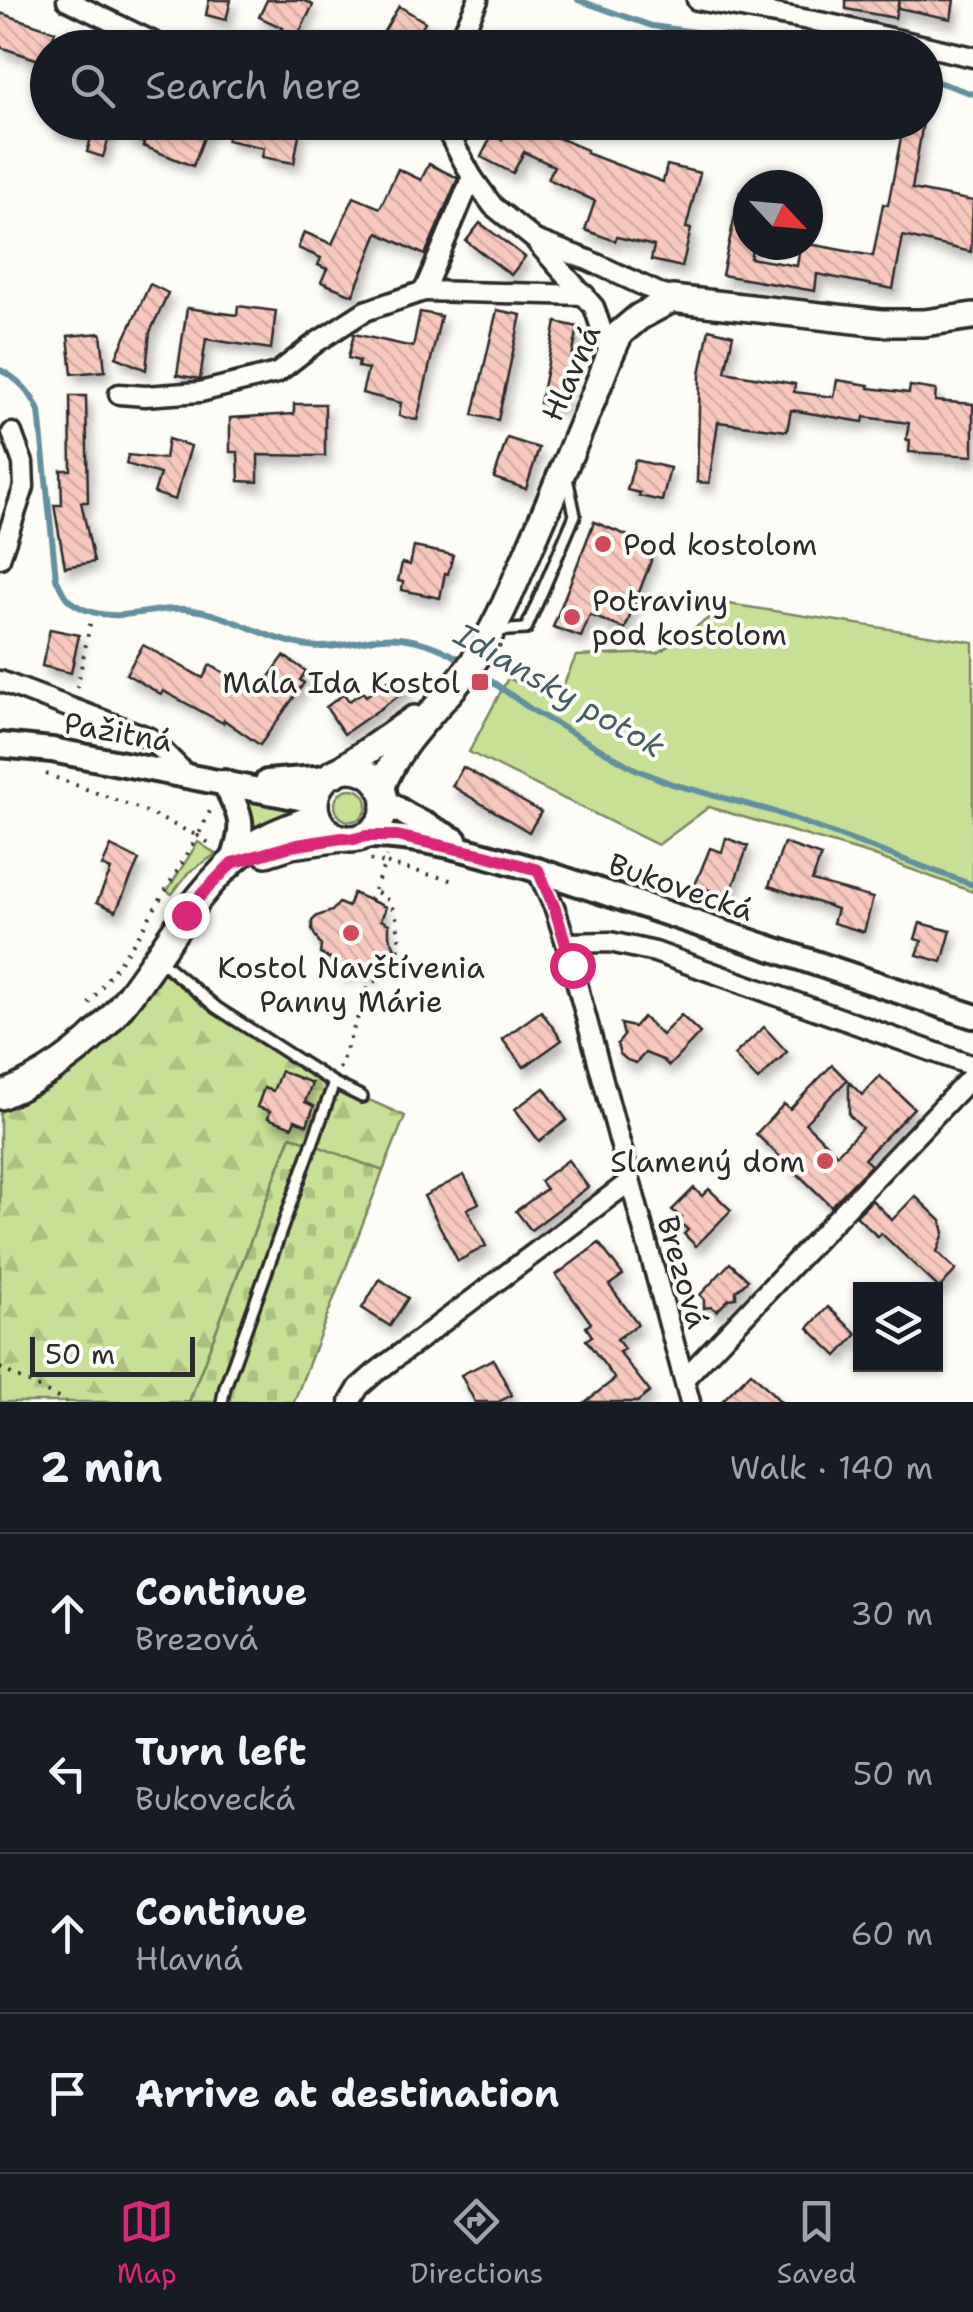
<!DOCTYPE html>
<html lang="en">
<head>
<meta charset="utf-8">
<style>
	:root { --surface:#171b24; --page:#242831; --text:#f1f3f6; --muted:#9ea1a6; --line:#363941; --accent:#db2777 }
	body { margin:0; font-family:"Shantell Sans",sans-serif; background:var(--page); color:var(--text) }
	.controls { position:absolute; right:30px; bottom:30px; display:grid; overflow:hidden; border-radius:0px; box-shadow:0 2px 8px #0004 }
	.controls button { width:90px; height:90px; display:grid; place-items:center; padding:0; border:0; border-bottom:2px solid var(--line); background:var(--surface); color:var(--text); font:50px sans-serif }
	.compass { position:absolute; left:733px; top:170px; width:90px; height:90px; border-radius:50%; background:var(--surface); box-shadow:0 2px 8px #0004; rotate:116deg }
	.scale { position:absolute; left:30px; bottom:25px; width:165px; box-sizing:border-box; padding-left:10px; border:5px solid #2b2b2b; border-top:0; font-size:28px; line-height:35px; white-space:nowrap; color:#2b2b2b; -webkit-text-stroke:8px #fdfcf7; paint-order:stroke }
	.stop { position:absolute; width:30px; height:30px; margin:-22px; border:8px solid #db2777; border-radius:50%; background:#fff }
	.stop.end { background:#db2777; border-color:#fff; box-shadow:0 2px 10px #0008 }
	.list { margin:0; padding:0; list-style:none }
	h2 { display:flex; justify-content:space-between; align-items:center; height:130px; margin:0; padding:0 40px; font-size:42px }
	h2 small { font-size:32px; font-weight:400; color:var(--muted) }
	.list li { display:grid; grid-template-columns:65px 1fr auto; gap:30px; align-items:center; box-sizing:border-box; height:160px; padding:0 40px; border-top:2px solid var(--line) }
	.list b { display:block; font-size:38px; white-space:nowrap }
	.list p { margin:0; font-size:32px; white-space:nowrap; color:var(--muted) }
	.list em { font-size:32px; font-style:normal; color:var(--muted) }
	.icon { flex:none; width:55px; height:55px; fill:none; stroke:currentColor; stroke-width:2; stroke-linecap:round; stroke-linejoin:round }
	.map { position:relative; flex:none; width:973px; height:1402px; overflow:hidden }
	.search { position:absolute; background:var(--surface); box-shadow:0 2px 8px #0004; left:30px; right:30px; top:30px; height:110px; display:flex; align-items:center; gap:25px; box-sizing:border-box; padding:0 35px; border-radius:55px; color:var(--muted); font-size:38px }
	.sheet { height:770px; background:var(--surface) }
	nav { display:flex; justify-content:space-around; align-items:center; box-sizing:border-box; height:140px; border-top:2px solid var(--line); background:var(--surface); font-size:28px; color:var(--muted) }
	nav a { display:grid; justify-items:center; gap:5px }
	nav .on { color:var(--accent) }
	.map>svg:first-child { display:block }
	.grass { fill:#c8e096; stroke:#7a8660; stroke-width:2.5 }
	.forest { fill:url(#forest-firs); stroke:#7a8660; stroke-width:2.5 }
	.cemetery { fill:url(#cemetery-stones); stroke:#7a8660; stroke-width:2.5 }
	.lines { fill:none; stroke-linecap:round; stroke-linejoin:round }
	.stream { stroke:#64909e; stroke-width:6 }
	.building { fill:url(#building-back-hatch); stroke:#2b2b2b; stroke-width:2.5; filter:url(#shadow) }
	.service-casing { stroke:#2b2b2b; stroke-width:16 }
	.minor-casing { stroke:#2b2b2b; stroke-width:25 }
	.tertiary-casing { stroke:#2b2b2b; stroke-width:30 }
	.secondary-casing { stroke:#2b2b2b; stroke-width:32 }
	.path { stroke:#2b2b2b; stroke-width:4; stroke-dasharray:2.5 8; stroke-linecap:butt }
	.service { stroke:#fdfcf7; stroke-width:9 }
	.minor { stroke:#fdfcf7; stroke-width:18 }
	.tertiary { stroke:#fdfcf7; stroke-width:22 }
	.secondary { stroke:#fdfcf7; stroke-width:25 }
	.route { stroke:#db2777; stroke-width:12 }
	.poi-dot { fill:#d1495b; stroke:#fdfcf7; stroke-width:4 }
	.labels { text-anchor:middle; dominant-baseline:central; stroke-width:8; stroke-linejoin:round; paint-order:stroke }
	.street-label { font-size:30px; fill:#2b2b2b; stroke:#fdfcf7 }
	.poi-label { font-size:30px; fill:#2b2b2b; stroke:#fdfcf7; text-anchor:start }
	.water-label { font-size:32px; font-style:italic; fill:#485e65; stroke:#fdfcf7 }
</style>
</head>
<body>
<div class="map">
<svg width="973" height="1402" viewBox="0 0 973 1402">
	<defs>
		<pattern id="forest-firs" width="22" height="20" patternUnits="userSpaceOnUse" patternTransform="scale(2.5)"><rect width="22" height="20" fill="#c8e096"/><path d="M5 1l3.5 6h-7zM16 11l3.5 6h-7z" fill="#acc081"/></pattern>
		<pattern id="cemetery-stones" width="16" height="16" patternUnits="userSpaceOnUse" patternTransform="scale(2.5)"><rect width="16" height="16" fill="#c8e096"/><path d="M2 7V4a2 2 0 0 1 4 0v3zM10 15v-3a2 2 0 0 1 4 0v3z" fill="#acc081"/></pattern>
		<pattern id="building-back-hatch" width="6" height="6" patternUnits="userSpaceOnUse" patternTransform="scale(2.5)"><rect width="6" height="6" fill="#f7c8be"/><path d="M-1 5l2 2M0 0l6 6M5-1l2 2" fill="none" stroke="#d4aca3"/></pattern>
		<filter id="shadow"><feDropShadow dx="4.5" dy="8" stdDeviation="5" flood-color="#0004"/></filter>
	</defs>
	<rect width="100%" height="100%" fill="#fdfcf7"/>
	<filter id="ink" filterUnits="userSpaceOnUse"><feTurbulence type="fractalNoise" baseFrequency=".01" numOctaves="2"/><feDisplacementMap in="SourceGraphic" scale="20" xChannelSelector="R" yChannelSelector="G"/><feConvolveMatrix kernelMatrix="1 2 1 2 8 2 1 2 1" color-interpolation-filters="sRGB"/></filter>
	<g filter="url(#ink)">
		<g class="grass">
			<polygon points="729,604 973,642 973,892 869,854 709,807 658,845 469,752 508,678 556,702 576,656 658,653"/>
			<circle cx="351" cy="805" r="16"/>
			<polygon points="244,798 291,807 292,818 251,839"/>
			<polygon points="198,842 216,854 189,872 172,894 167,891"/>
		</g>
		<polygon class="forest" points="156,957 217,1008 362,1097 405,1116 383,1171 290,1137 189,1402 0,1402 0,1096 48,1072"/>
		<polygon class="cemetery" points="291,1136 383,1171 294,1402 189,1402"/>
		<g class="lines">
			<g class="stream">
				<polyline points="578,0 652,26 811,48"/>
				<polyline points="926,78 973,94"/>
				<path d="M0 370C19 379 31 392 39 411L56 578C64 596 66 602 86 610 119 623 152 607 185 609 232 613 272 645 319 647 339 648 360 641 380 638 410 635 443 647 467 664"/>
				<polyline points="477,671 532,710 635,769 672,784 772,811 973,885"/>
			</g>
		</g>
		<g class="building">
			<polygon points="209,0 231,0 226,20 206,15"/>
			<polygon points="267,0 303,0 313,5 296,39 282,32 283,28 259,17"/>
			<polygon points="846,0 899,0 895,18 846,9"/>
			<polygon points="899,0 954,0 951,19 898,8"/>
			<polygon points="399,6 425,22 410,48 374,48"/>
			<polygon points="0,13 55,31 50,48 48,48 45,62 0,47"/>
			<polygon points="53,122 96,122 112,127 103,157 87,152 91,138 53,127"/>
			<polygon points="135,122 210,122 193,166 143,146 144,143 129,138"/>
			<polygon points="511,122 560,122 554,136 587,150 586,153 663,182 667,165 700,173 686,228 691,229 682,267 651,260 654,246 617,237 615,241 585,230 595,201 548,179 554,166 524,152 513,173 481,157 492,135 502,140"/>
			<polygon points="904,122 923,122 912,189 973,201 971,252 903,236 893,289 817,274 815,291 722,275 740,192 748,193 748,245 753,245 750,258 797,266 800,245 815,245 873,256 883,204 888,205"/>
			<polygon points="269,123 300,129 294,163 262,157 264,148 227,140 230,125 267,132"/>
			<polygon points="429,164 458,178 425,255 378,233 353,295 321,282 327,269 318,265 321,258 298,248 304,232 332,244 354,197 380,208 398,169 421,180"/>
			<polygon points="480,223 525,257 511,275 466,241"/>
			<polygon points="150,284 168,293 150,332 146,370 116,357"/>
			<polygon points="238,306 276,311 271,349 206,339 200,379 177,375 187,308 237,315"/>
			<polygon points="497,310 521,315 498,420 473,415"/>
			<polygon points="420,312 441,316 417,420 399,416 401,403 362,393 368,369 358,367 359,361 348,358 354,334 413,347"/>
			<polygon points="556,322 578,327 562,408 540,403"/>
			<polygon points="709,329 733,335 725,372 795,384 794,392 834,397 837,380 869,385 869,388 909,393 910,386 936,390 935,401 973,404 973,456 909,452 910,440 906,440 909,423 864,417 863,422 791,410 787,431 718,422 709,483 697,482 700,374"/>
			<polygon points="101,333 105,371 72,374 68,336"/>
			<polygon points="70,396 86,396 88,502 81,502 94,562 65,567 54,505 62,505 61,470 71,470"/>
			<polygon points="294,404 325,404 325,456 258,455 258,482 239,481 238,452 230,452 230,418 294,414"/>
			<polygon points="507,438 539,448 526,489 494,478"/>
			<polygon points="168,439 191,446 175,500 154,493 160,474 126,464 128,455 165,459"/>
			<polygon points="635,460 670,468 662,501 639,496 640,493 627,490"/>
			<polygon points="594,522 651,545 651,561 625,629 590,615 581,637 553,627"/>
			<polygon points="414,547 453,555 448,574 445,573 440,598 402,590 403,582 398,581 402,563 410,565"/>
			<polygon points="50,629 79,635 71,673 42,666"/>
			<polygon points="143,645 203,678 210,665 258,692 284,656 306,671 300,680 304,683 260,745 224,720 223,723 163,691 161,694 126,674"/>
			<polygon points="400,673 410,688 344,734 326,707 344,694 349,701 363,692 366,696"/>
			<polygon points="463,767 541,812 529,832 452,786"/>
			<polygon points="726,838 748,846 729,897 695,885 710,848 722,852"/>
			<polygon points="784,843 821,856 812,881 873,898 864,932 833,923 837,909 769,886"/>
			<polygon points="111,846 139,860 116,911 97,902 111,870 102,866"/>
			<polygon points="353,893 386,907 381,920 389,924 389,936 395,948 394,955 389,961 376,967 370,975 354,969 347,974 338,972 331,965 331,959 320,954 321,946 312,930 312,921 317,916 332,911 339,903 348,907"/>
			<polygon points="920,923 951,931 942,962 917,955 922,941 915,939"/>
			<polygon points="541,1011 562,1040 524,1067 502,1039"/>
			<polygon points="681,1015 700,1033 669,1066 663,1060 645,1053 636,1063 627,1060 620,1054 617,1044 624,1036 621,1024 634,1027 643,1017 662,1035"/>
			<polygon points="764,1027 787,1052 758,1080 734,1055"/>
			<polygon points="832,1065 847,1080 805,1123 837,1154 862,1128 849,1115 849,1082 862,1095 880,1076 914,1108 864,1159 871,1165 831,1206 756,1134 784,1104 790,1109"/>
			<polygon points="281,1071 312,1083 305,1102 314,1106 307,1125 295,1120 292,1127 268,1118 270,1111 257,1107 264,1088 273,1091"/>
			<polygon points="544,1088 567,1120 539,1141 515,1109"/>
			<polygon points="568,1160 588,1187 531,1230 516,1211 546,1189 540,1181"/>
			<polygon points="464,1175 479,1203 467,1209 486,1246 458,1261 424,1196"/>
			<polygon points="694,1188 702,1196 709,1189 731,1210 696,1246 684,1234 688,1230 678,1221 682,1218 672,1210"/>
			<polygon points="915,1196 941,1221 944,1233 937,1252 956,1270 939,1288 881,1233 878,1237 856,1216 872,1200 892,1220"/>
			<polygon points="599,1243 623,1275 609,1285 638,1324 617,1339 624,1349 619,1352 650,1392 637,1402 585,1402 615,1379 586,1340 592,1336 586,1327 591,1323 556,1275"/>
			<polygon points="730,1263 748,1280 736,1291 736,1298 729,1299 717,1311 712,1307 704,1308 704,1299 700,1295"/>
			<polygon points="380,1279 408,1298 390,1326 362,1308"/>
			<polygon points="828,1307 857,1334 837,1356 808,1328"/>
			<polygon points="493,1359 512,1395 498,1402 475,1402 461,1375"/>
			<polygon points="751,1372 781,1402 721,1402"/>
		</g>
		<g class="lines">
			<defs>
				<g id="service">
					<polyline points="494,631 526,629 575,515 567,478"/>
					<polyline points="158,959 217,1008 334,1083 362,1097"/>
					<polyline points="222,1402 225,1387 334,1083"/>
				</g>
				<g id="minor">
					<polyline points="67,0 166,48"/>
					<polyline points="697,0 825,23 973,57"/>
					<polyline points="456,48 478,0"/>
					<polyline points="442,122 472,177 493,206 535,240 588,260 672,299"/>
					<polyline points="538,244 594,307 610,355"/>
					<polyline points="424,291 585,295"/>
					<polyline points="119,394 145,396 200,392 277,373 317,342 365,311 424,291 472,177"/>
					<polyline points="0,558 24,487 23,463 12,433"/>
					<polyline points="0,681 150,738 187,775"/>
					<polyline points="537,870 555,909 566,943 690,1402"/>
					<polyline points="566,943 610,942 655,952 973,1066"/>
					<polyline points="685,1378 973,1075"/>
					<polyline points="350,1402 359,1387 375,1373 629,1182"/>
				</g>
				<g id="tertiary">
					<polyline points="0,745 52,750 315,801"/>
					<path d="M224 782C242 818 246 824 232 863"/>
					<polyline points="267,782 328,777"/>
					<polyline points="384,800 407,815 455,840"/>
					<path d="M366 836C423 835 482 854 537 870L973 1016"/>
				</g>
				<g id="secondary">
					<circle cx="350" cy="804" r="35"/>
					<polyline points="336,773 414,719"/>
					<path d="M381 789C401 732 452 700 482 648 503 613 518 575 534 538 560 478 586 417 610 355L620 333 639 317 672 299 881 323H924L973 316"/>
					<polyline points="266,853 291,845 342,838"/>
					<path d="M0 1096C43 1078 82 1052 112 1017 159 963 190 893 247 849 267 834 295 826 317 816"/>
				</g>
			</defs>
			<use href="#service" class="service-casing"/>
			<use href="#minor" class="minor-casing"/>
			<use href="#tertiary" class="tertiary-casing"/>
			<use href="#secondary" class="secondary-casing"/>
			<g class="path">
				<polyline points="77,688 91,619"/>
				<polyline points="46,774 140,809 198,836 211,809"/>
				<polyline points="370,860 385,863 387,857"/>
				<polyline points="370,900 385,863 454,881"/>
				<polyline points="89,1004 137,938 198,836 215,847"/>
				<polyline points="339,1069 369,986 385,975 398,954 400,944 396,916 389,901 374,890"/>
				<polyline points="0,1368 66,1402"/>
			</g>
			<use href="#service" class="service"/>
			<use href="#minor" class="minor"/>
			<use href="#tertiary" class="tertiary"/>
			<use href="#secondary" class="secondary"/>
		</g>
	</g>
	<g class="lines" filter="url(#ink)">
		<polyline class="route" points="186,915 200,896 232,863 291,846 342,838 354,839 366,836 397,836 485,855 538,870 555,909 572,965"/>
	</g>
	<g class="poi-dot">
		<circle cx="603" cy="544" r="10"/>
		<circle cx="572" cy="617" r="10"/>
		<rect x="470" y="672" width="20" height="20" rx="5"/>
		<circle cx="351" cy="933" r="10"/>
		<circle cx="825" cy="1161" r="10"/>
	</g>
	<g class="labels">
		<g class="street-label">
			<text transform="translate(571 373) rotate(-66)">Hlavná</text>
			<text transform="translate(118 732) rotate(10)">Pažitná</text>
			<text transform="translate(681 887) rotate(19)">Bukovecká</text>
			<text transform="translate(683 1272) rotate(74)">Brezová</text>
		</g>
		<g class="poi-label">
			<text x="623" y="544">Pod kostolom</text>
			<text x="592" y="600">Potraviny<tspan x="592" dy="34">pod kostolom</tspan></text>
			<text x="460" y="682" text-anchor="end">Mala Ida Kostol</text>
			<text x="351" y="967" text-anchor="middle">Kostol Navštívenia<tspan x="351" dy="34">Panny Márie</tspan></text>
			<text x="805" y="1161" text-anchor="end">Slamený dom</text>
		</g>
		<g class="water-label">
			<text transform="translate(560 690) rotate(30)">Idiansky potok</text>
		</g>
	</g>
</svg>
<div class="controls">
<button><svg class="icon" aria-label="layers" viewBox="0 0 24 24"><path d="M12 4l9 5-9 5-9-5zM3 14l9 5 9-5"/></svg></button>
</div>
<svg class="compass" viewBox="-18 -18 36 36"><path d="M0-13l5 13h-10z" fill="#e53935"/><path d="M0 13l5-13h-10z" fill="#9ea1a6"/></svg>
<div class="scale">50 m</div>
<div class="stop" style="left:572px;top:965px"></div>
<div class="stop end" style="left:186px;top:915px"></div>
<div class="search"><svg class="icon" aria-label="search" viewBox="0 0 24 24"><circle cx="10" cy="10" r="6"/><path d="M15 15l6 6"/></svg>Search here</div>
</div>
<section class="sheet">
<h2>2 min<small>Walk · 140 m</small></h2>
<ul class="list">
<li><svg class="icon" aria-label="ahead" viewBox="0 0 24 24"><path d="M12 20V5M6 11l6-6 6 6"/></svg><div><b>Continue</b><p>Brezová</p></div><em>30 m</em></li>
<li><svg class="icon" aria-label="left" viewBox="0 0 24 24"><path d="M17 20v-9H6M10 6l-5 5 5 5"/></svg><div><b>Turn left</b><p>Bukovecká</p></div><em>50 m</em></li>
<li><svg class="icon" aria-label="ahead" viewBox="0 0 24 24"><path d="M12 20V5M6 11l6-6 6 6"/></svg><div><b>Continue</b><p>Hlavná</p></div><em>60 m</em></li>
<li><svg class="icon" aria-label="arrive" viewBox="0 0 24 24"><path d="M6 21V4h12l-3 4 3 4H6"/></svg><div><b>Arrive at destination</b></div></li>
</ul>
</section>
<nav>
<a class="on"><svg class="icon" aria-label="map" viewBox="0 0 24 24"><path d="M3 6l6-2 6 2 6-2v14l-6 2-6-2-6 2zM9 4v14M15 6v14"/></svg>Map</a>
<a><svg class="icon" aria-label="directions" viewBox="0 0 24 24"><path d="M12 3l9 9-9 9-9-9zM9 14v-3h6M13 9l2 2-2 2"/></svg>Directions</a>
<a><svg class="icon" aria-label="saved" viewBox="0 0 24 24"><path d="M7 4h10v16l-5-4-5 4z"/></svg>Saved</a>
</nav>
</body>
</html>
